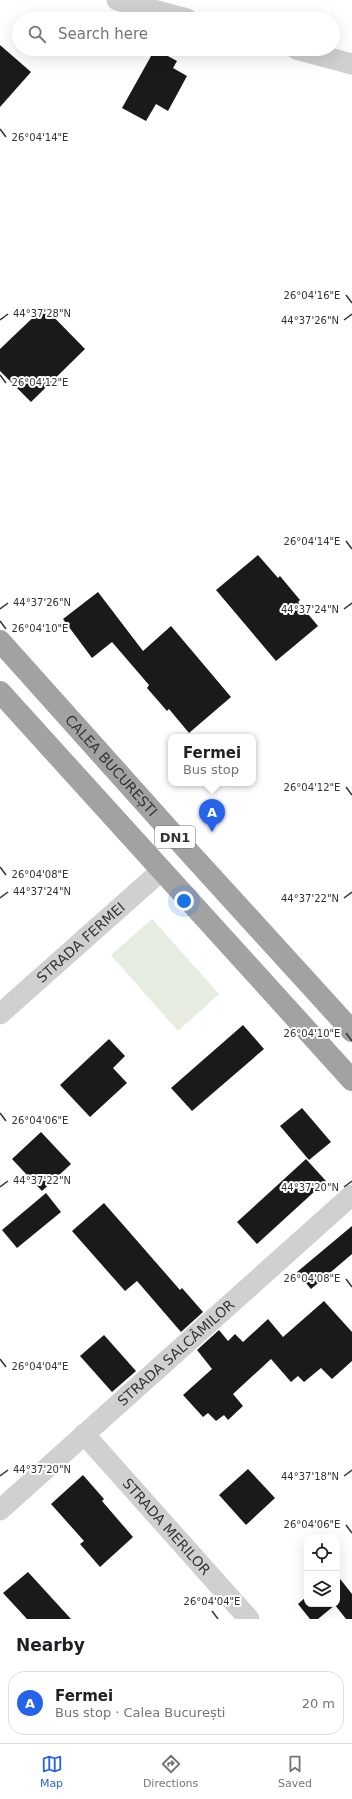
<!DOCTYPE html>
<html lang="en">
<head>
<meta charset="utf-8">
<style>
	:root { --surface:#fff; --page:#f2f2f2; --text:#202124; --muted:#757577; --line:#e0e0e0; --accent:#2563eb }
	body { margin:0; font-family:"DejaVu Sans",sans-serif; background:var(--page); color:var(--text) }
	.controls { position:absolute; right:12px; bottom:12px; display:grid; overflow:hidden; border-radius:8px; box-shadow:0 4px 16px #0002 }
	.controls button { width:36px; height:36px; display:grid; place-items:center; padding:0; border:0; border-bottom:1px solid var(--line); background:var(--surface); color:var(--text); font:20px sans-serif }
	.you { position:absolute; left:184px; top:901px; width:14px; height:14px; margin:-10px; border:3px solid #fff; border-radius:50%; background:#1a73e8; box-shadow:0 0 0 6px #1a73e833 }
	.badge { display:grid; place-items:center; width:26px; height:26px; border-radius:50%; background:var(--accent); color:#fff; font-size:13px; font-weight:700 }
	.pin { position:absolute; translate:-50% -33px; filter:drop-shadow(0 1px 2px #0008) }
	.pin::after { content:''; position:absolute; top:21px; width:14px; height:12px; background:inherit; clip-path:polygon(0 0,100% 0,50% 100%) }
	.popup { position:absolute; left:168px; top:734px; width:88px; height:52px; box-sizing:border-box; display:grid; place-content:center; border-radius:8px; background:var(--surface); filter:drop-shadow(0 1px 3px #0005); font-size:13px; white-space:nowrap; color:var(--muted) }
	.popup b { font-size:15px; color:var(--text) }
	.popup::after { content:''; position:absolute; left:50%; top:100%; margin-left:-8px; border:8px solid transparent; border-top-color:var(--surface) }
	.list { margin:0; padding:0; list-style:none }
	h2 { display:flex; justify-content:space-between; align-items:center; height:52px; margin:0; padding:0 16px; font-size:17px }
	h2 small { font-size:13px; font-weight:400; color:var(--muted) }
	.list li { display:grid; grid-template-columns:26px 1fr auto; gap:12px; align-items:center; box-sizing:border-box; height:64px; margin:0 8px 8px; padding:0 8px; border:1px solid var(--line); border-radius:16px }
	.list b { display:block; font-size:15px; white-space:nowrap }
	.list p { margin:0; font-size:13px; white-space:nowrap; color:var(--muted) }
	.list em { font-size:13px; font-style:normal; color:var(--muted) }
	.icon { flex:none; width:22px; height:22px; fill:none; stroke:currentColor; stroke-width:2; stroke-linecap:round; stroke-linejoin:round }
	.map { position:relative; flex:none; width:352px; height:1619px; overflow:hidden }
	.search { position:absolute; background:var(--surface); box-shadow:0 4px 16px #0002; left:12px; right:12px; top:12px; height:44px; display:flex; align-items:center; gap:10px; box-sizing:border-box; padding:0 14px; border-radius:22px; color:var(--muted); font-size:15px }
	.sheet { height:124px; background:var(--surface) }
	nav { display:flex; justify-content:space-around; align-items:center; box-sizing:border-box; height:56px; border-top:1px solid var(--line); background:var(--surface); font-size:11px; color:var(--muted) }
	nav a { display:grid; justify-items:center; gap:2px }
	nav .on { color:var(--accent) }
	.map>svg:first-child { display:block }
	.green { fill:#e6ecdf }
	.building { fill:#1a1a1a }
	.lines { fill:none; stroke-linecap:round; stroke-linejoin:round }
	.minor { stroke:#d0d0d0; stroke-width:21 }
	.trunk { stroke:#a2a2a2; stroke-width:22 }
	.ticks { fill:none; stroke:#333; stroke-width:1.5 }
	.labels { text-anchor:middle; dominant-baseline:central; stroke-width:4; stroke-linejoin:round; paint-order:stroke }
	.shield { fill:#fff; stroke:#707070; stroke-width:1 }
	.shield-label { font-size:13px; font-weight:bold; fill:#333 }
	.street-label { font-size:14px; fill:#333; stroke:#fff }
	.ticks-label { font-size:10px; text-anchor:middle; fill:#333; stroke:#fff; stroke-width:4; stroke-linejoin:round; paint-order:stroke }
</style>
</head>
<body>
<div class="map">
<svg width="352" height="1619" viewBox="0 0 352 1619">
	<rect width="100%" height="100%" fill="#fff"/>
	<polygon class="green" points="152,919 219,994 178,1031 111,955"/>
	<g class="building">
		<polygon points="0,45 31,72 0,107"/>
		<polygon points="155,49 177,61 173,68 187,76 168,111 156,104 146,121 122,108"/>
		<polygon points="44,307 85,349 31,402 0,371 0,349"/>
		<polygon points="258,555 278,578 280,576 300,600 298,602 318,626 276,661 216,590"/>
		<polygon points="98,592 143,651 171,626 231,697 189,733 169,709 167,711 147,688 149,685 112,642 92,658 63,619"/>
		<polygon points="243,1025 264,1049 192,1111 171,1088"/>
		<polygon points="109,1039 125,1056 113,1068 127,1083 90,1117 60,1085"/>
		<polygon points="302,1108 331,1142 309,1160 280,1126"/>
		<polygon points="41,1132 71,1164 42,1191 12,1159"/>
		<polygon points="306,1159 326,1181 257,1244 237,1222"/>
		<polygon points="46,1193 61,1212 17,1248 2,1230"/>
		<polygon points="104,1203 180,1290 182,1288 203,1312 181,1332 137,1281 125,1291 72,1231"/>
		<polygon points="352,1226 352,1254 311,1289 297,1272"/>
		<polygon points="324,1301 352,1332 352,1361 332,1379 321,1368 304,1382 298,1376 291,1382 271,1359 233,1394 243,1406 228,1420 224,1415 216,1421 208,1413 203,1417 183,1395 212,1369 197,1350 219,1330 228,1341 235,1334 243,1342 268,1319 283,1337"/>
		<polygon points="104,1335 136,1371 112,1392 80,1356"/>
		<polygon points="248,1469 275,1498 246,1525 219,1495"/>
		<polygon points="83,1475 104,1499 102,1501 133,1537 100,1567 80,1544 84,1541 51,1504"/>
		<polygon points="28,1572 71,1619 27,1619 3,1593"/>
		<polygon points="337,1575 352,1594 352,1619 346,1619 335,1605 318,1619 310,1619 298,1604 307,1596 307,1604 337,1604"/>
	</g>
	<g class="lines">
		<g class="minor">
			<polyline points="117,0 187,19"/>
			<polyline points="296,49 352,64"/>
			<path id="s1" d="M0 1014 161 871"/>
			<path id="s2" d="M84 1434 249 1619"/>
			<path id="s3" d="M0 1510 352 1195"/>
		</g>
		<g class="trunk">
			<path id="s4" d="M0 641 188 851 352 1031"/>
			<polyline points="0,692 352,1080"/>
		</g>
	</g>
	<path class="ticks" d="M0 129 6 137M346 295 352 303M0 320 8 314M344 320 352 314M0 375 6 383M346 541 352 549M0 609 8 603M344 609 352 603M0 621 6 629M346 787 352 795M0 867 6 875M0 898 8 892M344 898 352 892M346 1033 352 1041M0 1113 6 1121M0 1187 8 1181M344 1187 352 1181M346 1279 352 1287M0 1359 6 1367M0 1476 8 1470M344 1476 352 1470M346 1525 352 1533M212 1611 218 1619"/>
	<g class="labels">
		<rect class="shield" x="155" y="826" width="40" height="22" rx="3"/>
		<g class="shield-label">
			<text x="175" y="837">DN1</text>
		</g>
		<g class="street-label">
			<text stroke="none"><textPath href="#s4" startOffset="167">CALEA BUCUREȘTI</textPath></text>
			<text stroke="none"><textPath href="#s1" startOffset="108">STRADA FERMEI</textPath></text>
			<text stroke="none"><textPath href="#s3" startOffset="236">STRADA SALCÂMILOR</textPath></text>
			<text stroke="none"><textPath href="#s2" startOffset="124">STRADA MERILOR</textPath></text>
		</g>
	</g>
	<g class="ticks-label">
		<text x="40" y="141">26°04'14"E</text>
		<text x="312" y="299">26°04'16"E</text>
		<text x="42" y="317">44°37'28"N</text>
		<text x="310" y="324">44°37'26"N</text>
		<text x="40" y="386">26°04'12"E</text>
		<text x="312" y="545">26°04'14"E</text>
		<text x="42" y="606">44°37'26"N</text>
		<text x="310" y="613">44°37'24"N</text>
		<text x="40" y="632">26°04'10"E</text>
		<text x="312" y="791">26°04'12"E</text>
		<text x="40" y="878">26°04'08"E</text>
		<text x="42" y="895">44°37'24"N</text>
		<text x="310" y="902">44°37'22"N</text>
		<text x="312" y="1037">26°04'10"E</text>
		<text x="40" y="1124">26°04'06"E</text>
		<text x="42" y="1184">44°37'22"N</text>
		<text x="310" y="1191">44°37'20"N</text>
		<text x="312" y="1282">26°04'08"E</text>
		<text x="40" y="1370">26°04'04"E</text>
		<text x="42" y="1473">44°37'20"N</text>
		<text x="310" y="1480">44°37'18"N</text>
		<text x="312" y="1528">26°04'06"E</text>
		<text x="212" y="1605">26°04'04"E</text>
	</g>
</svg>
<div class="controls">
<button><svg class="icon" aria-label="locate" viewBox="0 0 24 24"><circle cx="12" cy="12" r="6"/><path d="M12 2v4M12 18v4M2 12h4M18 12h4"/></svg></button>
<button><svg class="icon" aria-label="layers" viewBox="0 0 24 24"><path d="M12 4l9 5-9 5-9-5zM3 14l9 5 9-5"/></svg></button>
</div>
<div class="you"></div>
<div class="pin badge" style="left:212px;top:832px">A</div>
<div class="popup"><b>Fermei</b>Bus stop</div>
<div class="search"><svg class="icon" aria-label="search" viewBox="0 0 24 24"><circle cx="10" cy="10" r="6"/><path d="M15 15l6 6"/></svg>Search here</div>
</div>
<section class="sheet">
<h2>Nearby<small></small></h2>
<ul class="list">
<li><span class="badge">A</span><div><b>Fermei</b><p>Bus stop · Calea București</p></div><em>20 m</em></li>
</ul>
</section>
<nav>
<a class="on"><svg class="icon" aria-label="map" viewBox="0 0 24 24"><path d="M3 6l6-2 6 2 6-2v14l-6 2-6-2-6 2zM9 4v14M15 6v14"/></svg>Map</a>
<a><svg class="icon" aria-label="directions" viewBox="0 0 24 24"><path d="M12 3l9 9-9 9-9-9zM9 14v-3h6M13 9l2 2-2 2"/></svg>Directions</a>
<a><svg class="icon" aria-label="saved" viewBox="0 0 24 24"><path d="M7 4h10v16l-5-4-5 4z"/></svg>Saved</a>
</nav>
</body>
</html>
